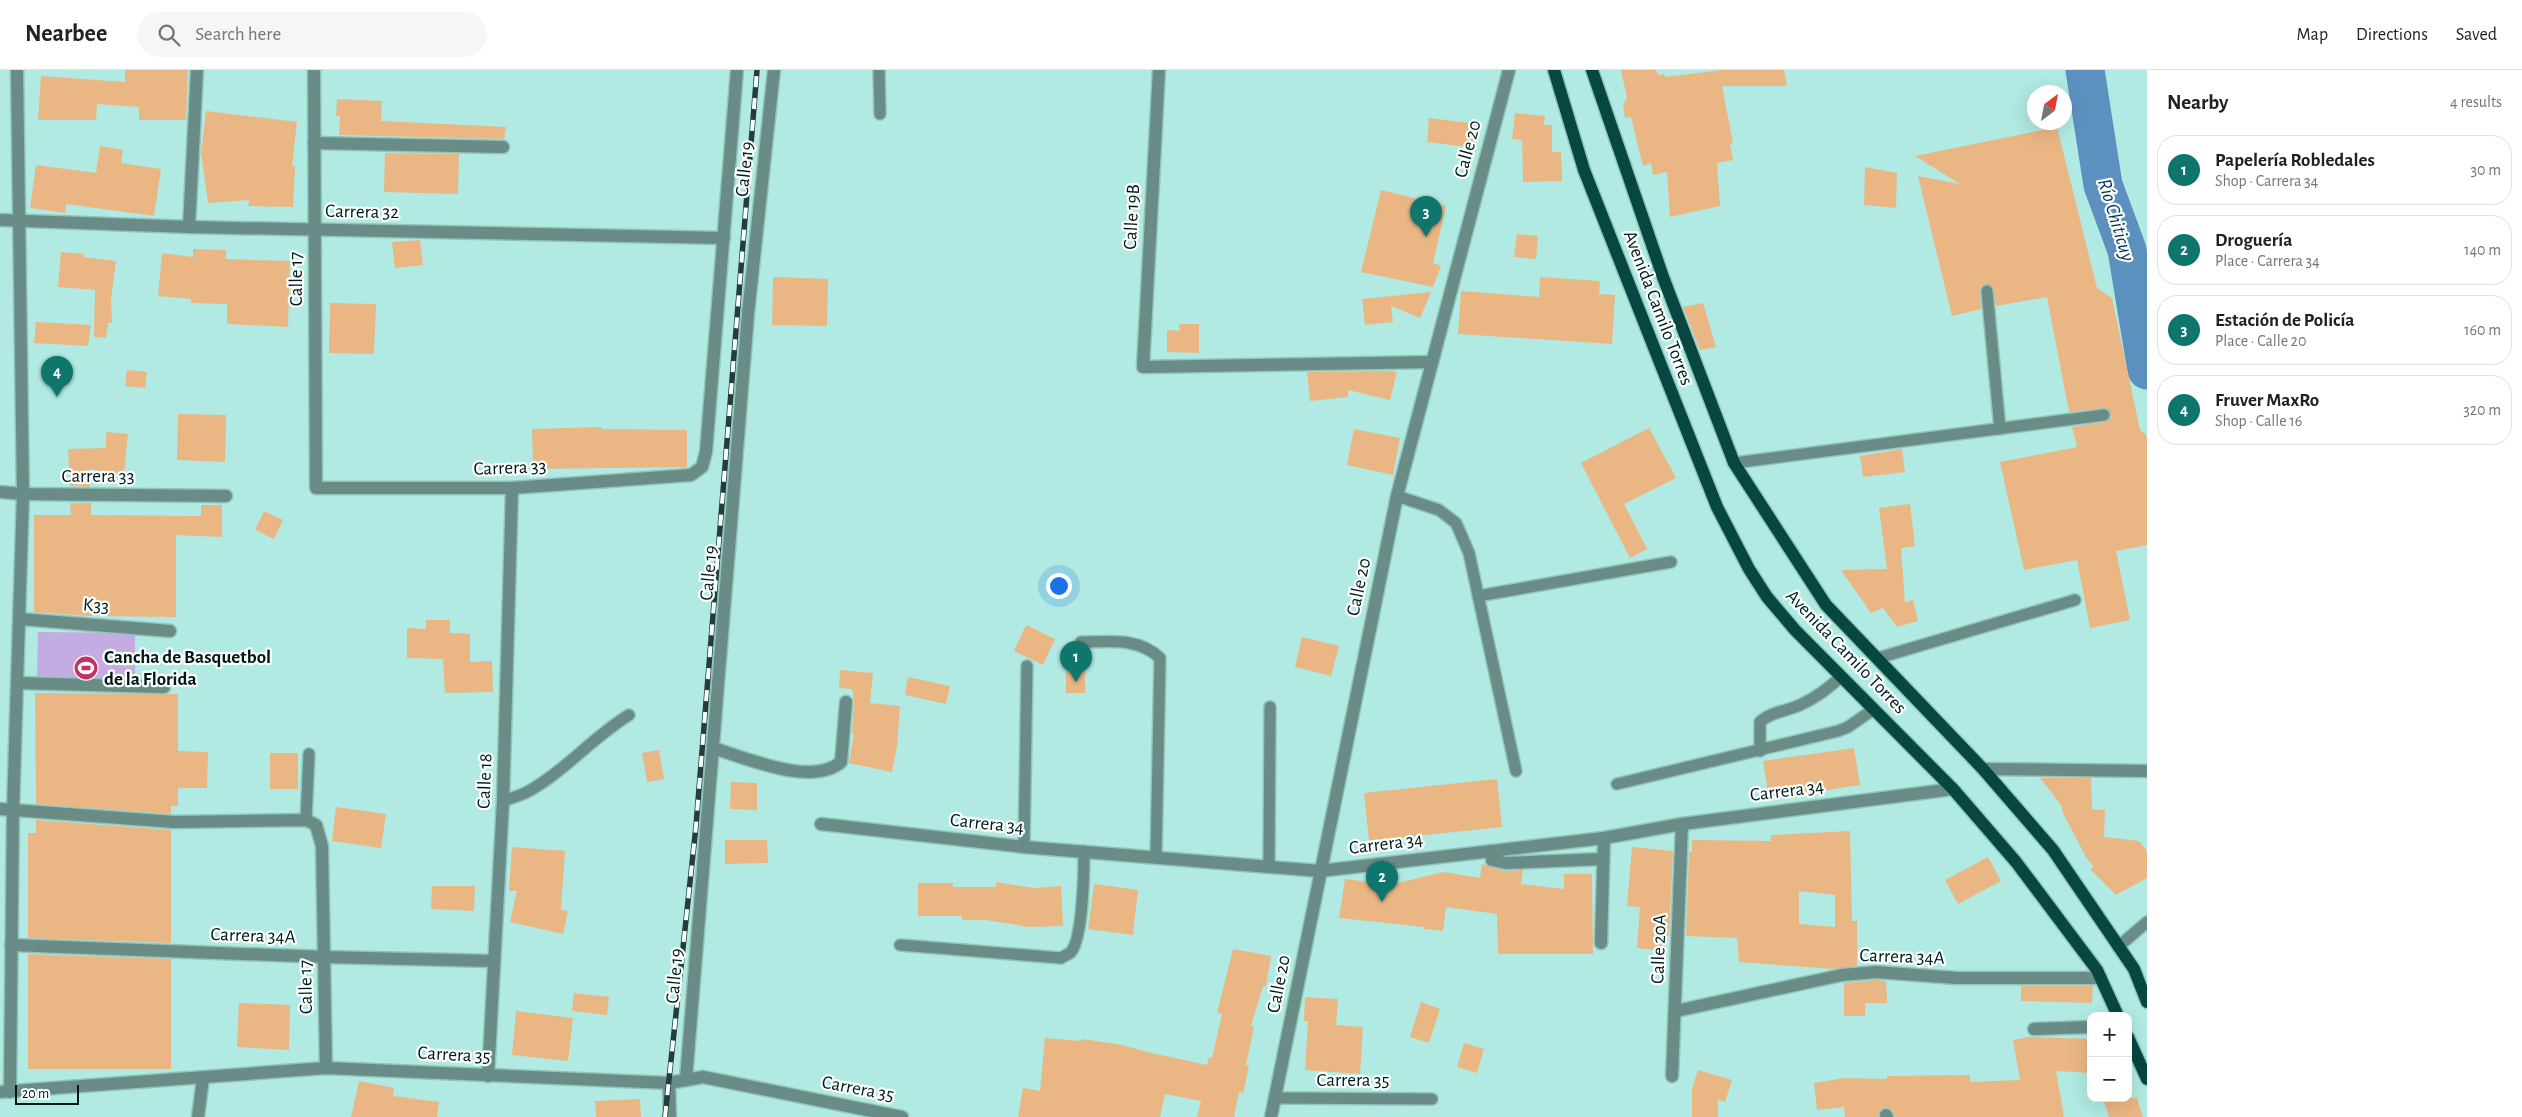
<!DOCTYPE html>
<html lang="en">
<head>
<meta charset="utf-8">
<style>
	:root { --surface:#fff; --page:#f6f6f6; --text:#202124; --muted:#757577; --line:#e0e0e0; --accent:#0f766e }
	body { margin:0; font-family:"Alegreya Sans",sans-serif; background:var(--page); color:var(--text) }
	.controls { position:absolute; right:15px; bottom:15px; display:grid; overflow:hidden; border-radius:10px; box-shadow:0 5px 20px #0002 }
	.controls button { width:45px; height:45px; display:grid; place-items:center; padding:0; border:0; border-bottom:1px solid var(--line); background:var(--surface); color:var(--text); font:25px sans-serif }
	.compass { position:absolute; left:2027px; top:15px; width:45px; height:45px; border-radius:50%; background:var(--surface); box-shadow:0 5px 20px #0002; rotate:32deg }
	.scale { position:absolute; left:15px; bottom:12px; width:64px; box-sizing:border-box; padding-left:5px; border:2px solid #021816; border-top:0; font-size:14px; line-height:18px; white-space:nowrap; color:#021816; -webkit-text-stroke:4px #f9fffe; paint-order:stroke }
	.you { position:absolute; left:1058px; top:515px; width:18px; height:18px; margin:-12px; border:4px solid #fff; border-radius:50%; background:#1a73e8; box-shadow:0 0 0 8px #1a73e833 }
	.badge { display:grid; place-items:center; width:32px; height:32px; border-radius:50%; background:var(--accent); color:#fff; font-size:16px; font-weight:700 }
	.pin { position:absolute; translate:-50% -41px; filter:drop-shadow(0 1px 2px #0008) }
	.pin::after { content:''; position:absolute; top:26px; width:18px; height:15px; background:inherit; clip-path:polygon(0 0,100% 0,50% 100%) }
	.list { margin:0; padding:0; list-style:none }
	h2 { display:flex; justify-content:space-between; align-items:center; height:65px; margin:0; padding:0 20px; font-size:21px }
	h2 small { font-size:16px; font-weight:400; color:var(--muted) }
	.list li { display:grid; grid-template-columns:32px 1fr auto; gap:15px; align-items:center; box-sizing:border-box; height:70px; margin:0 10px 10px; padding:0 10px; border:1px solid var(--line); border-radius:20px }
	.list b { display:block; font-size:19px; white-space:nowrap }
	.list p { margin:0; font-size:16px; white-space:nowrap; color:var(--muted) }
	.list em { font-size:16px; font-style:normal; color:var(--muted) }
	.icon { flex:none; width:28px; height:28px; fill:none; stroke:currentColor; stroke-width:2; stroke-linecap:round; stroke-linejoin:round }
	.map { position:relative; flex:none; width:2147px; height:1047px; overflow:hidden }
	header { display:flex; align-items:center; gap:30px; box-sizing:border-box; height:70px; padding:0 25px; background:var(--surface); border-bottom:1px solid var(--line) }
	header strong { font-size:24px }
	nav { display:flex; gap:28px; margin-inline-start:auto; font-size:18px }
	.search { width:350px; height:45px; background:var(--page); display:flex; align-items:center; gap:12px; box-sizing:border-box; padding:0 18px; border-radius:28px; color:var(--muted); font-size:19px }
	main { display:flex }
	aside { flex:1; background:var(--surface) }
	.map>svg:first-child { display:block }
	.green { fill:#c4abe1 }
	.lines { fill:none; stroke-linecap:round; stroke-linejoin:round }
	.river { stroke:#5c91bf; stroke-width:39 }
	.building { fill:#eab784; fill-rule:evenodd }
	.service-casing { stroke:#91c4bd; stroke-width:14 }
	.minor-casing { stroke:#91c4bd; stroke-width:15 }
	.primary-casing { stroke:#91c4bd; stroke-width:15 }
	.service { stroke:#698c87; stroke-width:11 }
	.minor { stroke:#698c87; stroke-width:12 }
	.primary { stroke:#064742; stroke-width:12 }
	.rail-casing { stroke:#223e3b; stroke-width:5.5 }
	.rail { stroke:#f9fffe; stroke-width:4; stroke-dasharray:11; stroke-linecap:butt }
	.labels { text-anchor:middle; dominant-baseline:central; stroke-width:4.5; stroke-linejoin:round; paint-order:stroke }
	.street-label { font-size:19px; fill:#021816; stroke:#f9fffe }
	.poi-label { font-size:19px; font-weight:bold; fill:#021816; stroke:#f9fffe; text-anchor:start }
	.water-label { font-size:20px; font-style:italic; fill:#05304f; stroke:#f9fffe }
</style>
</head>
<body>
<header>
<strong>Nearbee</strong>
<div class="search"><svg class="icon" aria-label="search" viewBox="0 0 24 24"><circle cx="10" cy="10" r="6"/><path d="M15 15l6 6"/></svg>Search here</div>
<nav><a>Map</a><a>Directions</a><a>Saved</a></nav>
</header>
<main>
<div class="map">
<svg width="2147" height="1047" viewBox="0 0 2147 1047">
	<rect width="100%" height="100%" fill="#b0eae2"/>
	<polygon class="green" points="38,562 135,563 135,611 37,610"/>
	<g class="lines">
		<polyline class="river" points="2085,0 2103,115 2127,180 2147,300"/>
	</g>
	<g class="building">
		<polygon points="125,0 188,0 186,50 139,50 139,37 97,34 96,50 38,50 41,6 125,12"/>
		<polygon points="1621,0 1656,0 1658,5 1664,4 1665,7 1723,0 1784,0 1787,16 1722,16 1733,73 1730,74 1733,90 1717,93 1720,136 1670,147 1667,102 1653,105 1651,93 1643,96 1631,47 1625,48 1623,35 1627,28"/>
		<polygon points="337,29 382,31 381,51 506,57 504,69 339,65 340,46 336,46"/>
		<polygon points="206,41 297,52 292,96 295,96 293,137 248,136 249,130 208,133 201,83"/>
		<polygon points="1515,43 1545,46 1544,55 1552,55 1552,82 1561,82 1562,111 1523,112 1522,70 1512,69"/>
		<polygon points="1429,48 1478,54 1475,78 1427,72"/>
		<polygon points="2057,57 2097,218 2112,228 2140,360 2146,364 2147,369 2147,475 2116,481 2130,550 2090,558 2077,490 2024,500 2000,392 2077,377 2072,357 2105,352 2111,348 2111,344 2104,338 2069,342 2047,227 1996,236 1993,217 1986,214 1980,218 1981,239 1952,246 1918,106 1960,114 1915,86"/>
		<polygon points="100,76 123,80 121,93 161,99 154,146 66,134 65,143 30,138 36,95 96,103"/>
		<polygon points="385,83 459,84 458,124 384,122"/>
		<polygon points="1865,97 1897,103 1896,138 1864,135"/>
		<polygon points="1381,120 1446,136 1433,193 1441,196 1433,217 1361,202"/>
		<polygon points="1517,164 1538,166 1536,189 1514,187"/>
		<polygon points="420,170 423,195 395,198 392,172"/>
		<polygon points="193,179 226,180 226,189 290,191 288,257 227,254 227,234 191,233 191,229 158,226 162,183 193,187"/>
		<polygon points="61,182 84,184 83,187 116,191 111,229 112,253 108,253 106,268 94,267 95,220 58,217"/>
		<polygon points="773,207 828,209 827,256 772,255"/>
		<polygon points="1540,207 1600,211 1599,224 1615,225 1612,274 1458,264 1461,221 1539,227"/>
		<polygon points="1431,222 1420,248 1391,236 1393,252 1365,255 1362,229"/>
		<polygon points="330,233 376,234 374,284 329,283"/>
		<polygon points="1703,233 1716,277 1700,280 1683,237"/>
		<polygon points="36,252 91,255 88,276 34,273"/>
		<polygon points="1179,254 1199,254 1199,283 1167,282 1167,260 1180,261"/>
		<polygon points="127,300 147,302 145,318 125,316"/>
		<polygon points="1393,301 1397,302 1390,330 1348,320 1348,327 1310,331 1307,302"/>
		<polygon points="178,344 226,345 225,392 177,390"/>
		<polygon points="602,357 602,359 687,360 687,397 533,399 532,359"/>
		<polygon points="1649,358 1676,408 1624,434 1647,479 1630,488 1581,393"/>
		<polygon points="1354,359 1400,368 1393,405 1347,395"/>
		<polygon points="106,362 128,364 124,405 90,399 90,417 70,416 68,379 106,378"/>
		<polygon points="1902,379 1905,402 1863,407 1860,386"/>
		<polygon points="70,433 91,433 91,445 201,446 201,435 222,435 222,467 176,465 176,547 89,546 34,542 34,445 71,445"/>
		<polygon points="1910,434 1915,476 1901,478 1905,533 1913,530 1918,551 1897,557 1883,538 1871,543 1841,500 1887,499 1879,438"/>
		<polygon points="264,441 283,450 274,469 255,460"/>
		<polygon points="426,550 450,550 450,563 470,564 470,592 492,591 493,622 445,623 443,589 407,588 407,558 426,559"/>
		<polygon points="1026,555 1055,569 1043,595 1014,581"/>
		<polygon points="1302,567 1339,576 1331,606 1295,597"/>
		<polygon points="840,600 873,603 870,633 900,636 897,676 892,702 849,693 854,664 852,664 854,632 852,619 839,618"/>
		<rect x="1066" y="601" width="19" height="22"/>
		<polygon points="908,607 950,616 946,634 905,625"/>
		<polygon points="35,623 178,624 178,681 208,682 207,718 178,718 178,736 171,736 171,744 36,734"/>
		<polygon points="1854,678 1860,715 1769,729 1763,691"/>
		<polygon points="659,680 664,709 647,712 642,683"/>
		<rect x="270" y="683" width="28" height="36"/>
		<polygon points="2040,708 2091,708 2092,739 2105,740 2104,767 2139,771 2147,781 2147,808 2116,825 2090,799 2094,797 2086,787 2063,743 2061,735"/>
		<polygon points="1497,709 1502,757 1369,771 1364,723"/>
		<polygon points="731,712 757,713 757,740 730,739"/>
		<polygon points="336,737 386,744 381,778 332,771"/>
		<polygon points="36,750 171,760 171,873 28,868 28,763 36,763"/>
		<path d="M1850 761 1852 851H1857V896L1833 899 1739 892 1737 868 1686 866 1689 782H1692V770L1771 771V765ZM1799 821 1835 825V857L1799 854Z"/>
		<polygon points="725,770 767,770 768,793 725,794"/>
		<polygon points="512,777 565,781 561,840 568,841 563,864 510,852 517,821 509,821"/>
		<polygon points="1632,777 1673,781 1669,866 1666,866 1665,881 1637,878 1640,837 1627,836"/>
		<polygon points="1988,787 2001,811 1958,834 1945,810"/>
		<polygon points="1482,794 1504,801 1523,800 1521,814 1564,819 1564,804 1592,804 1593,884 1498,884 1497,844 1446,837 1443,861 1424,859 1424,857 1339,848 1345,809 1390,815 1443,802 1480,808"/>
		<polygon points="996,812 1034,818 1061,816 1063,856 1029,857 986,850 962,850 962,846 918,846 918,813 953,813 953,817 996,817"/>
		<polygon points="1094,814 1138,820 1133,865 1088,859"/>
		<polygon points="432,816 475,816 474,841 431,839"/>
		<polygon points="1233,879 1271,886 1266,916 1263,916 1251,956 1254,957 1246,995 1249,996 1243,1023 1239,1022 1234,1047 1197,1047 1201,1031 1165,1024 1160,1047 1018,1047 1023,1018 1040,1021 1045,968 1081,971 1082,969 1122,975 1151,983 1207,995 1209,987 1212,988 1222,944 1217,943"/>
		<polygon points="28,884 171,889 171,999 28,999"/>
		<polygon points="1876,910 1886,911 1887,933 1865,933 1865,946 1844,946 1844,913"/>
		<polygon points="2021,916 2093,916 2092,933 2021,931"/>
		<polygon points="574,923 609,927 607,945 572,941"/>
		<polygon points="1305,927 1338,929 1336,955 1363,957 1360,1004 1305,1000 1308,951 1304,951"/>
		<polygon points="1421,932 1440,939 1429,973 1410,967"/>
		<polygon points="239,933 290,935 289,980 237,977"/>
		<polygon points="516,941 573,948 568,991 512,985"/>
		<polygon points="2029,967 2091,969 2091,1003 2056,1001 2064,1047 1895,1047 1891,1039 1886,1037 1880,1040 1878,1047 1845,1047 1844,1037 1817,1040 1814,1013 1845,1008 1887,1009 1887,1006 1970,1005 1970,1012 2020,1010 2013,970"/>
		<polygon points="1464,973 1484,979 1477,1003 1457,997"/>
		<polygon points="1698,1000 1732,1010 1725,1032 1718,1030 1718,1047 1692,1047 1692,1019"/>
		<polygon points="359,1011 394,1018 393,1026 439,1032 437,1047 351,1047"/>
		<polygon points="2103,1028 2137,1028 2143,1047 2109,1047"/>
		<polygon points="640,1029 641,1047 596,1047 595,1031"/>
	</g>
	<g class="lines">
		<defs>
			<g id="service">
				<polyline points="879,0 880,44"/>
				<polyline points="1987,221 2000,359"/>
				<polyline points="1734,393 2104,345"/>
				<polyline points="1397,426 1439,440 1456,453 1469,483 1516,701"/>
				<polyline points="1478,526 1671,492"/>
				<path d="M1081 572C1110 572 1138 567 1160 588L1156 787"/>
				<polyline points="1878,588 2075,530"/>
				<path d="M1760 681V652C1770 642 1787 641 1800 635 1816 628 1828 618 1841 607"/>
				<polyline points="1617,714 1838,661 1848,657 1874,639"/>
				<path d="M503 731C512 728 522 725 529 721 566 700 593 667 629 645"/>
				<polyline points="306,750 309,684"/>
				<polyline points="1024,777 1027,596"/>
				<polyline points="1269,796 1270,637"/>
				<path d="M900 875 1061 888C1064 886 1069 884 1071 882 1083 868 1084 800 1084 781"/>
				<polyline points="2118,877 2147,852"/>
				<polyline points="1275,1028 1432,1029"/>
			</g>
			<g id="minor">
				<polyline points="314,0 316,418 512,418 691,405 702,397 706,382 737,0"/>
				<polyline points="1159,0 1143,297 1432,292"/>
				<polyline points="314,73 503,77"/>
				<polyline points="0,150 189,157 724,168"/>
				<polyline points="189,157 197,0"/>
				<polyline points="0,422 23,424 226,426"/>
				<polyline points="20,549 170,561"/>
				<polyline points="18,613 164,617"/>
				<path d="M713 678C746 688 812 717 841 692L846 632"/>
				<polyline points="1983,699 2147,701"/>
				<polyline points="0,739 174,752 306,750 316,755 322,776 326,998"/>
				<polyline points="821,754 1024,777 1320,801 1604,768 1682,754 1953,719"/>
				<polyline points="1491,781 1492,790 1506,793 1602,789"/>
				<polyline points="1601,873 1604,768"/>
				<polyline points="11,875 324,887 494,891"/>
				<polyline points="1676,941 1842,905 1876,902 1957,908 2101,908"/>
				<polyline points="2034,959 2091,957"/>
				<polyline points="488,1006 503,731 512,418"/>
				<polyline points="1672,1006 1682,754"/>
				<polyline points="686,1009 748,244 774,0"/>
				<polyline points="669,1013 670,1047"/>
				<polyline points="0,1022 326,998 669,1013 703,1007 902,1047"/>
				<polyline points="10,1022 13,740 23,424 17,0"/>
				<polyline points="1886,1045 1887,1047"/>
				<polyline points="198,1047 203,1008"/>
				<polyline points="1271,1047 1397,426 1509,0"/>
			</g>
			<g id="primary">
				<polyline points="1554,0 1584,100 1655,280 1717,437 1749,499 1767,527 1795,560 1953,719 2016,792 2097,900 2118,946"/>
				<polyline points="1592,0 1663,207 1734,393 1826,535 1983,699 2053,780 2134,899 2147,932"/>
				<polyline points="2128,967 2147,1009"/>
			</g>
		</defs>
		<use href="#service" class="service-casing"/>
		<use href="#minor" class="minor-casing"/>
		<use href="#primary" class="primary-casing"/>
		<use href="#service" class="service"/>
		<use href="#minor" class="minor"/>
		<use href="#primary" class="primary"/>
		<defs>
			<polyline id="rail" points="665,1047 696,756 757,0"/>
		</defs>
		<use href="#rail" class="rail-casing"/>
		<use href="#rail" class="rail"/>
	</g>
	<defs>
		<symbol id="stadium-disc" viewBox="-11 -11 22 22"><circle r="9.5" fill="#c13362" stroke="#f9fffe"/><path d="M0-5a6.5 5 0 1 0 0 10a6.5 5 0 1 0 0-10ZM-3.5-1.8h7v3.6h-7Z" fill="#fff"/></symbol>
	</defs>
	<g fill-rule="evenodd">
		<use href="#stadium-disc" x="72" y="584" width="28" height="28"/>
	</g>
	<g class="labels">
		<g class="street-label">
			<text transform="translate(1468 79) rotate(-75)">Calle 20</text>
			<text transform="translate(745 99) rotate(-84)">Calle 19</text>
			<text transform="translate(362 142) rotate(1)">Carrera 32</text>
			<text transform="translate(1132 147) rotate(-87)">Calle 19B</text>
			<text transform="translate(296 209) rotate(-90)">Calle 17</text>
			<text transform="translate(1658 238) rotate(69)">Avenida Camilo Torres</text>
			<text transform="translate(510 398) rotate(-2)">Carrera 33</text>
			<text x="98" y="406">Carrera 33</text>
			<text transform="translate(709 503) rotate(-85)">Calle 19</text>
			<text transform="translate(1359 517) rotate(-78)">Calle 20</text>
			<text transform="translate(96 536) rotate(5)">K33</text>
			<text transform="translate(1846 582) rotate(46)">Avenida Camilo Torres</text>
			<text transform="translate(485 711) rotate(-88)">Calle 18</text>
			<text transform="translate(1787 721) rotate(-7)">Carrera 34</text>
			<text transform="translate(987 754) rotate(6)">Carrera 34</text>
			<text transform="translate(1386 774) rotate(-7)">Carrera 34</text>
			<text transform="translate(253 866) rotate(2)">Carrera 34A</text>
			<text transform="translate(1659 879) rotate(-88)">Calle 20A</text>
			<text transform="translate(1902 887) rotate(2)">Carrera 34A</text>
			<text transform="translate(675 906) rotate(-85)">Calle 19</text>
			<text transform="translate(1279 914) rotate(-79)">Calle 20</text>
			<text transform="translate(306 917) rotate(-91)">Calle 17</text>
			<text transform="translate(454 985) rotate(3)">Carrera 35</text>
			<text x="1353" y="1010">Carrera 35</text>
			<text transform="translate(858 1019) rotate(11)">Carrera 35</text>
		</g>
		<g class="poi-label">
			<text x="104" y="587">Cancha de Basquetbol<tspan x="104" dy="22">de la Florida</tspan></text>
		</g>
		<g class="water-label">
			<text transform="translate(2116 150) rotate(73)">Río Chiticuy</text>
		</g>
	</g>
</svg>
<div class="controls">
<button>+</button>
<button>−</button>
</div>
<svg class="compass" viewBox="-18 -18 36 36"><path d="M0-13l5 13h-10z" fill="#e53935"/><path d="M0 13l5-13h-10z" fill="#757577"/></svg>
<div class="scale">20 m</div>
<div class="you"></div>
<div class="pin badge" style="left:1076px;top:612px">1</div>
<div class="pin badge" style="left:1382px;top:832px">2</div>
<div class="pin badge" style="left:1426px;top:167px">3</div>
<div class="pin badge" style="left:57px;top:327px">4</div>
</div>
<aside>
<h2>Nearby<small>4 results</small></h2>
<ul class="list">
<li><span class="badge">1</span><div><b>Papelería Robledales</b><p>Shop · Carrera 34</p></div><em>30 m</em></li>
<li><span class="badge">2</span><div><b>Droguería</b><p>Place · Carrera 34</p></div><em>140 m</em></li>
<li><span class="badge">3</span><div><b>Estación de Policía</b><p>Place · Calle 20</p></div><em>160 m</em></li>
<li><span class="badge">4</span><div><b>Fruver MaxRo</b><p>Shop · Calle 16</p></div><em>320 m</em></li>
</ul>
</aside>
</main>
</body>
</html>
